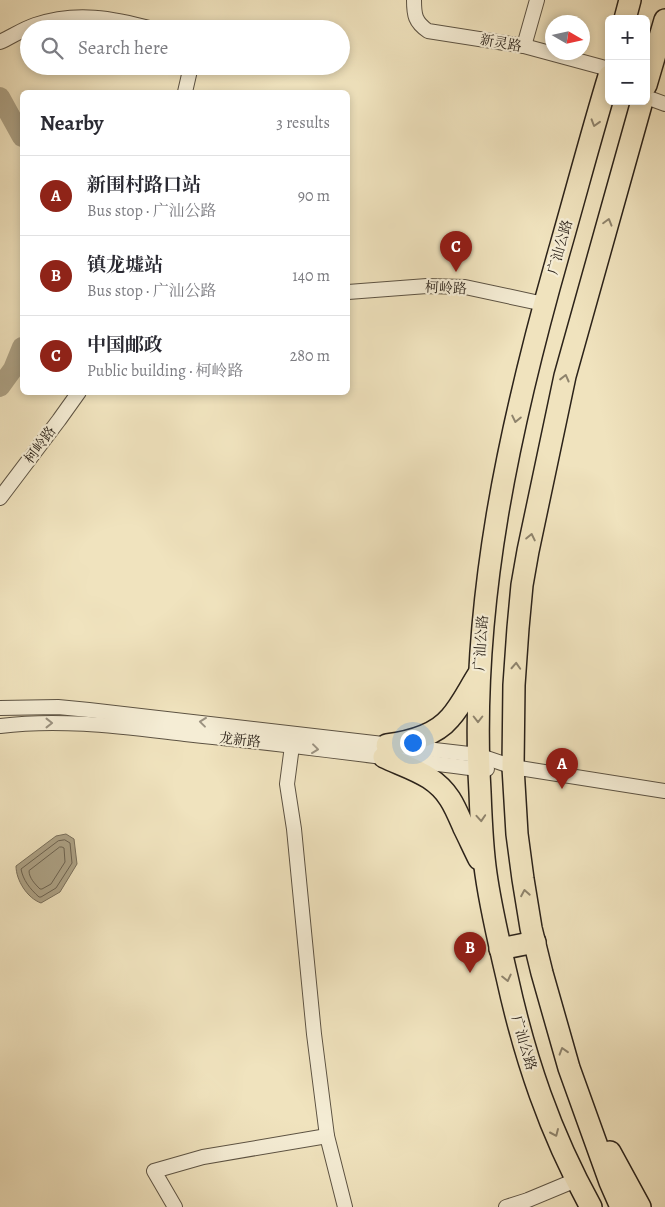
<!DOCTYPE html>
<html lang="en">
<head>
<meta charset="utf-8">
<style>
	:root { --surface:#fff; --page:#f2f2f3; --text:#2b2b33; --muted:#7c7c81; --line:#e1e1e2; --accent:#8f2418 }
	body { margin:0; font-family:Alegreya,"Noto Serif SC",serif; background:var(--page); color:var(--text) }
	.controls { position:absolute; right:15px; top:15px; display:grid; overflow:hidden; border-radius:8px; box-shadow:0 2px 8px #0003 }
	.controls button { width:45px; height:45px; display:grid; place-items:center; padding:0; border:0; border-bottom:1px solid var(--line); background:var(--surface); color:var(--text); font:25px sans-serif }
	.compass { position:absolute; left:545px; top:15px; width:45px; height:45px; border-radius:50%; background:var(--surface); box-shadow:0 2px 8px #0003; rotate:99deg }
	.you { position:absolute; left:412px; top:742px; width:18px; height:18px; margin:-12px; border:4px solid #fff; border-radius:50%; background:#1a73e8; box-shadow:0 0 0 8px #1a73e833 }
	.badge { display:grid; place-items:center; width:32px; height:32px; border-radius:50%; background:var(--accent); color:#fff; font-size:16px; font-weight:700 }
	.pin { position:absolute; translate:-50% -41px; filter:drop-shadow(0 1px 2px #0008) }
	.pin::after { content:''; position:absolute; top:26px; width:18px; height:15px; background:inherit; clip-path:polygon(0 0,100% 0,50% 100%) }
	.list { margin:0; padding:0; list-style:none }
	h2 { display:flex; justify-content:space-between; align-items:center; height:65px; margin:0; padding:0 20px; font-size:21px }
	h2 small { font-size:16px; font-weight:400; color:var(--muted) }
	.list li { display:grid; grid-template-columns:32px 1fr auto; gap:15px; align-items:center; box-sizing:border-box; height:80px; padding:0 20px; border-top:1px solid var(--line) }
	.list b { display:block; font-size:19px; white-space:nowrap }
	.list p { margin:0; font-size:16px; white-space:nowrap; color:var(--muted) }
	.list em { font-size:16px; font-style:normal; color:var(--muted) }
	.icon { flex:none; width:28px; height:28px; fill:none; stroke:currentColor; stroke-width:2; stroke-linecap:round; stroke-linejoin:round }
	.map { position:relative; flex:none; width:665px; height:1207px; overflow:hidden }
	.search { position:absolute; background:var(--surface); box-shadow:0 2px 8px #0003; left:20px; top:20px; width:330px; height:55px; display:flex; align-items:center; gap:12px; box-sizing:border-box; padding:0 18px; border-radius:28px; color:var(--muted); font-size:19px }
	.panel { position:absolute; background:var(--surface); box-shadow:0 2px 8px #0003; left:20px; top:90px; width:330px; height:305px; border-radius:8px }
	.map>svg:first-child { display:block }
	.water { fill:#ada286; stroke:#796f5b }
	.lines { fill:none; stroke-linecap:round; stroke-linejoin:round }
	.shore { stroke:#6c6250; stroke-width:1 }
	.river { stroke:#ada286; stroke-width:20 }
	.minor-casing { stroke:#5d5343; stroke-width:16 }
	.highway-casing { stroke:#2c231a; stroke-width:24 }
	.minor { stroke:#f5edd5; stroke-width:14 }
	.highway { stroke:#f0e3be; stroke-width:21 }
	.oneway { stroke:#8e836c }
	.oneway2 { stroke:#9b9281 }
	.labels { text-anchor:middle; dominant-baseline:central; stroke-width:4.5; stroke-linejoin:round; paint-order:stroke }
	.street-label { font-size:14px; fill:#2c231a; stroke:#f5edd5 }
</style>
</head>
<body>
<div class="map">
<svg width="665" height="1207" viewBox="0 0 665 1207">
	<rect width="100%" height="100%" fill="#f0e3be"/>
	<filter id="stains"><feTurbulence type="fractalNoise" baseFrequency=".004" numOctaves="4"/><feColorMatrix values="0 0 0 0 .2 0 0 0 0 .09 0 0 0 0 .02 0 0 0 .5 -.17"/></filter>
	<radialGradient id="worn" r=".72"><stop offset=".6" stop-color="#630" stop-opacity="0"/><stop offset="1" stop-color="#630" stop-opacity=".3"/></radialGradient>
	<path class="water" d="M66 834 74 839 77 864 60 892 41 903C27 898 16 880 16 866L56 836Z"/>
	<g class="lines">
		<g class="shore">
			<path d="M65 840 70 843 72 863 56 888 41 897H39C30 889 23 880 21 869L58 841Z"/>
			<path d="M60 847H62L64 848 65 862 51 884 42 889H40C35 884 29 878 29 871Z"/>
		</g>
		<g class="river">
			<polyline points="0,97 22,137"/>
			<polyline points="0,387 13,369 22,347"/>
		</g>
		<defs>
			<g id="minor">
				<path d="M414 0C414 15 415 22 428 31L524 46 609 69"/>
				<path d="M0 42C11 37 23 29 35 25 76 11 113 18 153 29"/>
				<polyline points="524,46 537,0"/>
				<polyline points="185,92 191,66"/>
				<polyline points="646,97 665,104"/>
				<polyline points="348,292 427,286 465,287 544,304"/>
				<polyline points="0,498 59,420 79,392"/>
				<polyline points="0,708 58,707 89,710 478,755 513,767 665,791"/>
				<path d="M0 726C62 718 124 727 185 734 283 744 381 757 478 769H487"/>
				<polyline points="292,746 287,784 294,829 314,1034 327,1136 345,1207"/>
				<polyline points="175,1207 154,1171 203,1157 327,1136"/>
				<polyline points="506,1207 528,1200 576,1180"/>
			</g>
			<g id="highway">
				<polyline points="625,19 630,0"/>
				<polyline points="646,85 665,20"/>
				<path d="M387 745C409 742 435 736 450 718 461 706 469 689 478 675"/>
				<path d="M384 757C399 764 415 769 429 778 449 791 455 807 464 828 469 838 474 849 479 859"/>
				<polyline points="500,949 535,942"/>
				<polyline points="610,1152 640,1207"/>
				<path d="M591 1207C550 1133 525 1059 507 977 499 943 491 909 486 874 482 847 481 819 480 792 469 606 510 423 561 245 577 189 592 132 609 76"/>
				<polyline points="621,1207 610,1182 569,1068 542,973 531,928 523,879 517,834 513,767 514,685 518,628 522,585 528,551 565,376 642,101"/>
			</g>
		</defs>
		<use href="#minor" class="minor-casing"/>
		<use href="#highway" class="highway-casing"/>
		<use href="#minor" class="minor"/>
		<use href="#highway" class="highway"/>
	</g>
	<defs><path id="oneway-chevron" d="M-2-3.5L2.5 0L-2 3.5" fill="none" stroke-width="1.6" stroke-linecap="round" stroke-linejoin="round" transform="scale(1.25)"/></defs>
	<g class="oneway">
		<use href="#oneway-chevron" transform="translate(595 123) rotate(107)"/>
		<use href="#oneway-chevron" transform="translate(608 222) rotate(-74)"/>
		<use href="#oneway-chevron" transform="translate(565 378) rotate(-76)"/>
		<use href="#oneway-chevron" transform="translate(516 419) rotate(102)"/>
		<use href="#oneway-chevron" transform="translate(531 537) rotate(-78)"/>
		<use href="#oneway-chevron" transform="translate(516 666) rotate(-87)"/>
		<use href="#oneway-chevron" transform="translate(478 719) rotate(90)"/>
		<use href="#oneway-chevron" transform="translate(481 818) rotate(86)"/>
		<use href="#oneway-chevron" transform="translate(525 893) rotate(-100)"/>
		<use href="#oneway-chevron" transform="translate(507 978) rotate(77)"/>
		<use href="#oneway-chevron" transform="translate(563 1051) rotate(-107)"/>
		<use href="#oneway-chevron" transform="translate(555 1133) rotate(66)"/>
	</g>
	<g class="oneway2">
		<use href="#oneway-chevron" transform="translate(203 722) rotate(-173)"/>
		<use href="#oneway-chevron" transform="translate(49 723)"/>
		<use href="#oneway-chevron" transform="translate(315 749) rotate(7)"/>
	</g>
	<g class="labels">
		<g class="street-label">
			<text transform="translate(501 43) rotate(10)">新灵路</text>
			<text transform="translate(560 247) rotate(-74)">广汕公路</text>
			<text transform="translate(446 288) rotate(3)">柯岭路</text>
			<text transform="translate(40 445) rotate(-53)">柯岭路</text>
			<text transform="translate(481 643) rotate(-86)">广汕公路</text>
			<text transform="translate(240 740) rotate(6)">龙新路</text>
			<text transform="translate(524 1043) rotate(74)">广汕公路</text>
		</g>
	</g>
	<rect width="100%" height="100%" filter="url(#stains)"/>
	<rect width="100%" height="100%" fill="url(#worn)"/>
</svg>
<div class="controls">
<button>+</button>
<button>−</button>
</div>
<svg class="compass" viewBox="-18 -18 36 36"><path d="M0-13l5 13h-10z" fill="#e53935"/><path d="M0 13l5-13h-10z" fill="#7c7c81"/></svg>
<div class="you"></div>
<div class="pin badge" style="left:562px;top:789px">A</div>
<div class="pin badge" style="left:470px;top:973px">B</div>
<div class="pin badge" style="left:456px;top:272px">C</div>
<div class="search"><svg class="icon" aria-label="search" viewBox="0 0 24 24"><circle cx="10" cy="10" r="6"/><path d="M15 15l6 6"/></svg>Search here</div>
<section class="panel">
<h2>Nearby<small>3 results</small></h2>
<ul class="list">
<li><span class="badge">A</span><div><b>新围村路口站</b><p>Bus stop · 广汕公路</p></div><em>90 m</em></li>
<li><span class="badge">B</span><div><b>镇龙墟站</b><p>Bus stop · 广汕公路</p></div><em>140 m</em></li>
<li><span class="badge">C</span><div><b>中国邮政</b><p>Public building · 柯岭路</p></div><em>280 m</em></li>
</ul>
</section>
</div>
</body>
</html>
